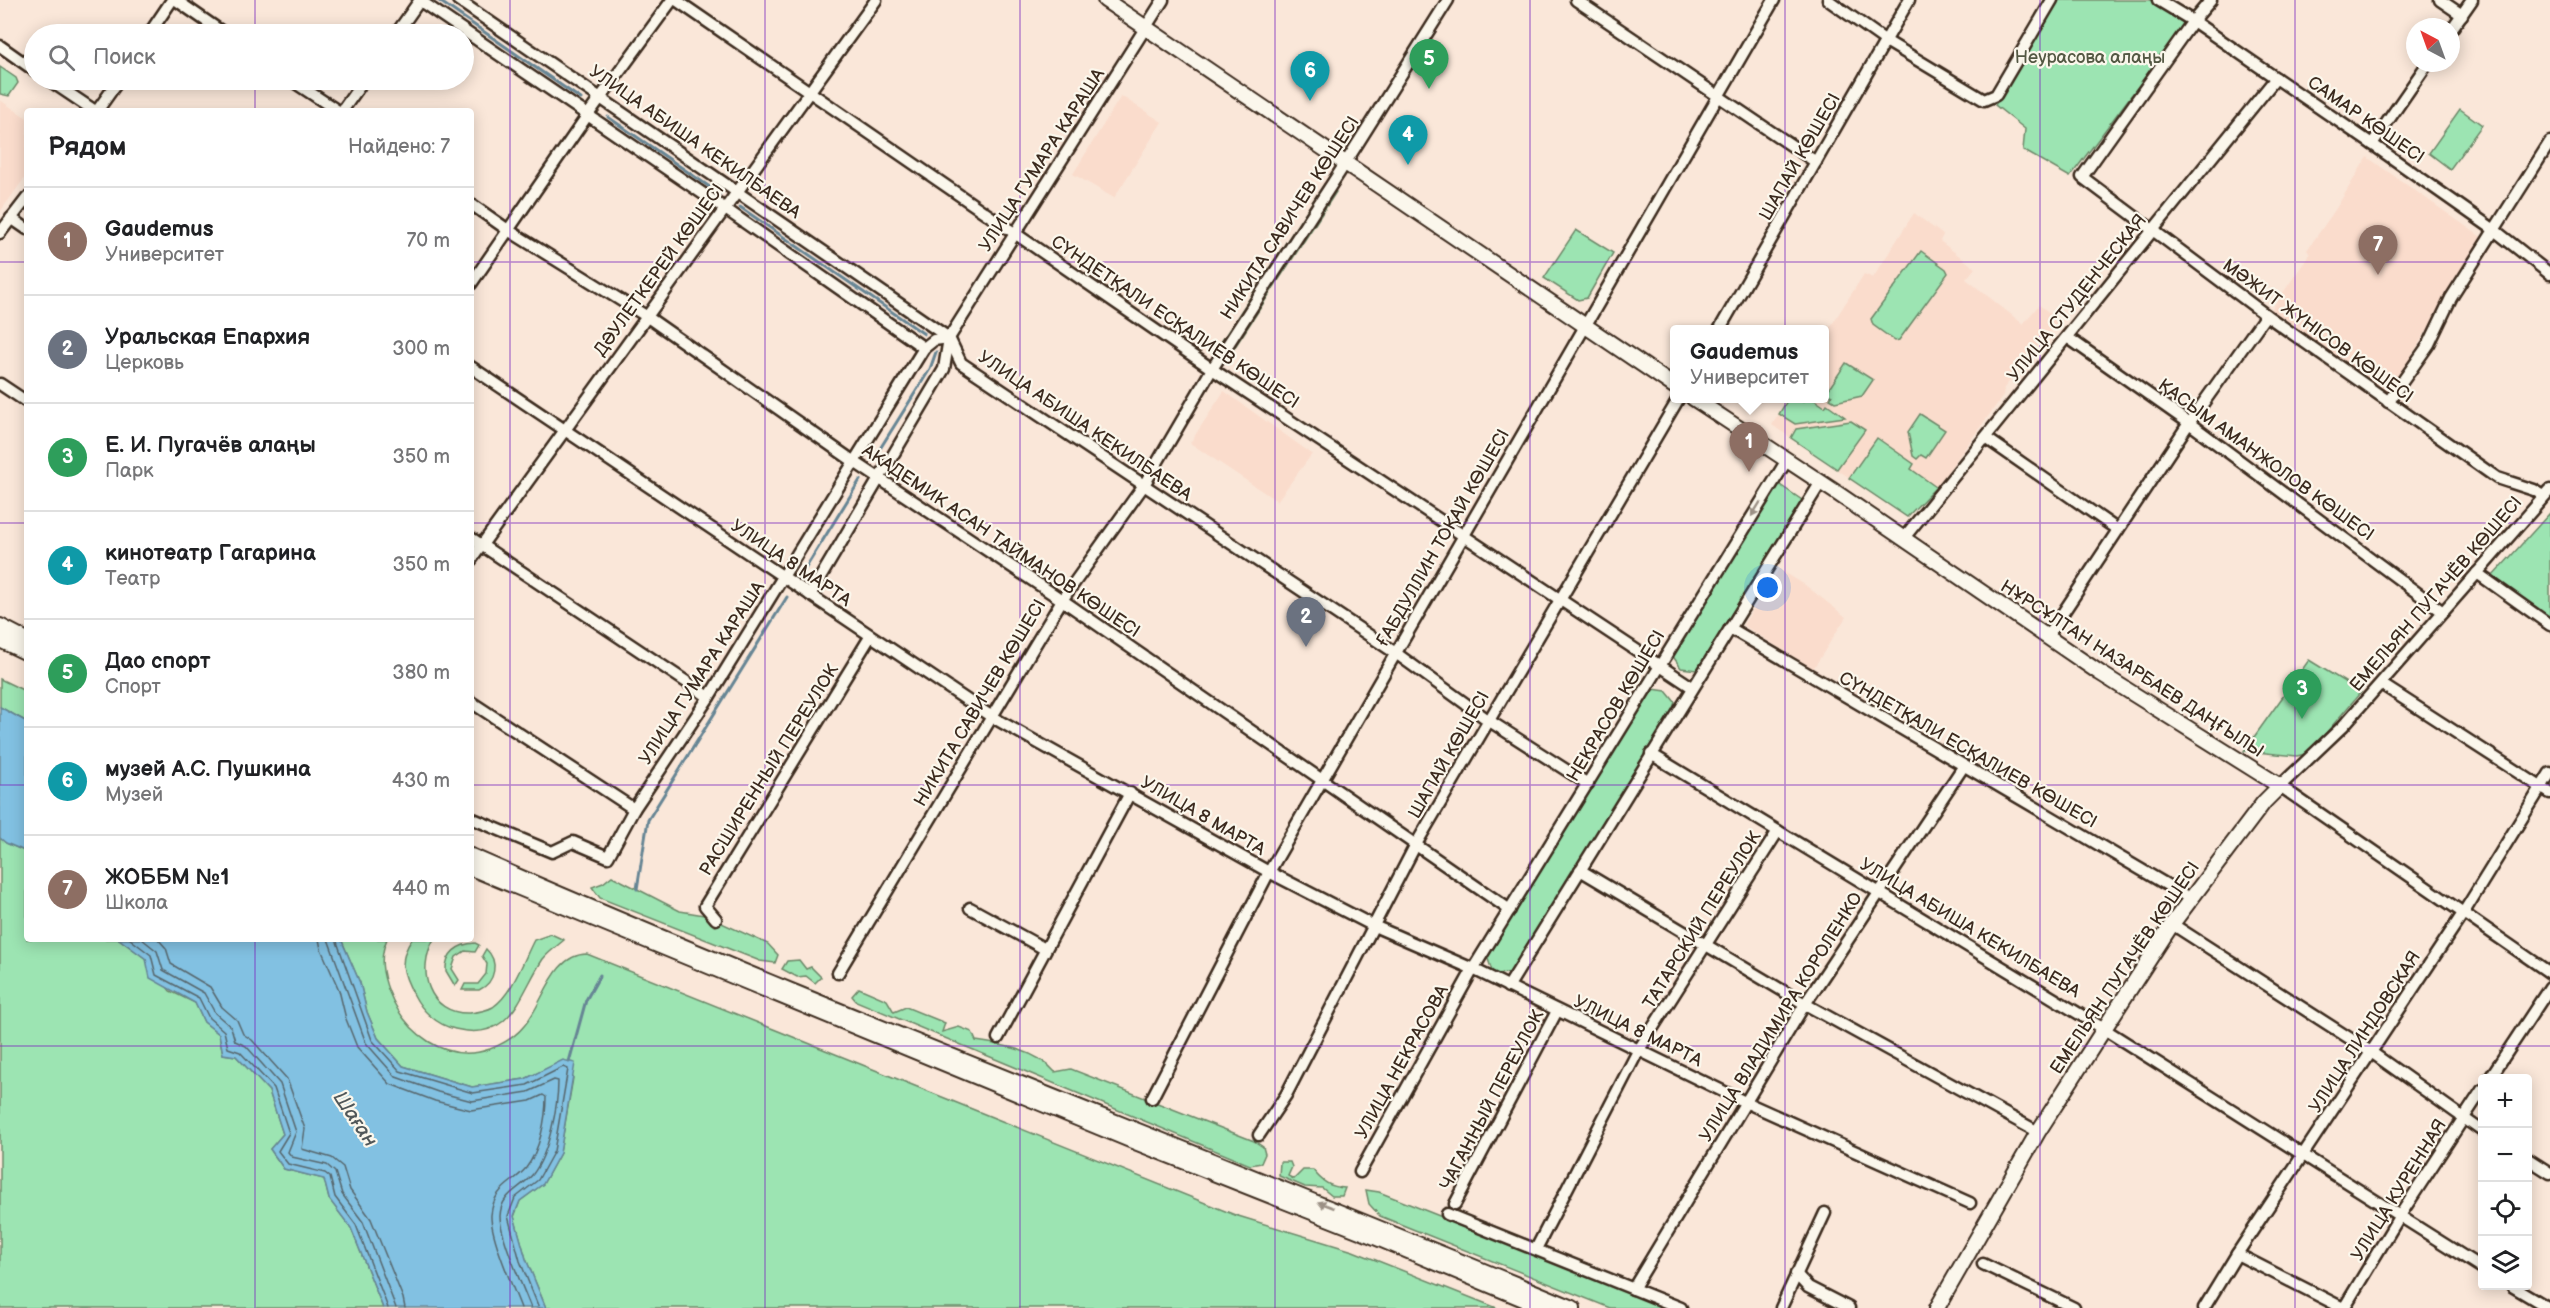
<!DOCTYPE html>
<html lang="ru">
<head>
<meta charset="utf-8">
<style>
	:root { --surface:#fff; --page:#f2f2f2; --text:#202124; --muted:#757577; --line:#e0e0e0; --accent:#0f766e }
	body { margin:0; font-family:"Balsamiq Sans",sans-serif; background:var(--page); color:var(--text) }
	.controls { position:absolute; right:18px; bottom:18px; display:grid; overflow:hidden; border-radius:6px; box-shadow:0 3px 15px #0003 }
	.controls button { width:54px; height:54px; display:grid; place-items:center; padding:0; border:0; border-bottom:2px solid var(--line); background:var(--surface); color:var(--text); font:30px sans-serif }
	.compass { position:absolute; left:2406px; top:18px; width:54px; height:54px; border-radius:50%; background:var(--surface); box-shadow:0 3px 15px #0003; rotate:319deg }
	.you { position:absolute; left:1768px; top:588px; width:21px; height:21px; margin:-15px; border:4px solid #fff; border-radius:50%; background:#1a73e8; box-shadow:0 0 0 9px #1a73e833 }
	.badge { display:grid; place-items:center; width:39px; height:39px; border-radius:50%; background:var(--accent); color:#fff; font-size:20px; font-weight:700 }
	.pin { position:absolute; translate:-50% -50px; filter:drop-shadow(0 2px 3px #0008) }
	.pin::after { content:''; position:absolute; top:32px; width:21px; height:18px; background:inherit; clip-path:polygon(0 0,100% 0,50% 100%) }
	.popup { position:absolute; left:1670px; top:325px; width:159px; height:78px; box-sizing:border-box; display:grid; place-content:center; border-radius:6px; background:var(--surface); filter:drop-shadow(0 2px 4px #0005); font-size:20px; white-space:nowrap; color:var(--muted) }
	.popup b { font-size:22px; color:var(--text) }
	.popup::after { content:''; position:absolute; left:50%; top:100%; margin-left:-12px; border:12px solid transparent; border-top-color:var(--surface) }
	.list { margin:0; padding:0; list-style:none }
	h2 { display:flex; justify-content:space-between; align-items:center; height:78px; margin:0; padding:0 24px; font-size:26px }
	h2 small { font-size:20px; font-weight:400; color:var(--muted) }
	.list li { display:grid; grid-template-columns:39px 1fr auto; gap:18px; align-items:center; box-sizing:border-box; height:108px; padding:0 24px; border-top:2px solid var(--line) }
	.list b { display:block; font-size:22px; white-space:nowrap }
	.list p { margin:0; font-size:20px; white-space:nowrap; color:var(--muted) }
	.list em { font-size:20px; font-style:normal; color:var(--muted) }
	.icon { flex:none; width:33px; height:33px; fill:none; stroke:currentColor; stroke-width:2; stroke-linecap:round; stroke-linejoin:round }
	.map { position:relative; flex:none; width:2550px; height:1308px; overflow:hidden }
	.search { position:absolute; background:var(--surface); box-shadow:0 3px 15px #0003; left:24px; top:24px; width:450px; height:66px; display:flex; align-items:center; gap:15px; box-sizing:border-box; padding:0 21px; border-radius:33px; color:var(--muted); font-size:22px }
	.panel { position:absolute; background:var(--surface); box-shadow:0 3px 15px #0003; left:24px; top:108px; width:450px; height:834px; border-radius:6px }
	.map>svg:first-child { display:block }
	.built { fill:#fadccc }
	.green { fill:#9ce4b2; stroke:#6c8768; stroke-width:1.5 }
	.water { fill:#82c1e2; stroke:#668594; stroke-width:1.5 }
	.lines { fill:none; stroke-linecap:round; stroke-linejoin:round }
	.shore { stroke:#57666c; stroke-width:1.5 }
	.stream { stroke:#668594; stroke-width:3 }
	.minor-casing { stroke:#3b2a1e; stroke-width:15 }
	.major-casing { stroke:#3b2a1e; stroke-width:18 }
	.minor { stroke:#fbf7ec; stroke-width:10 }
	.major { stroke:#fbf7ec; stroke-width:14 }
	.oneway { fill:#9b9085 }
	.grid { fill:none; stroke:#7b2cbf; stroke-width:1.5; stroke-opacity:0.55 }
	.labels { text-anchor:middle; dominant-baseline:central; stroke-width:4.5; stroke-linejoin:round; paint-order:stroke }
	.park-label { font-size:18px; fill:#535843; stroke:#fbf7ec }
	.street-label { font-size:18px; fill:#3b2a1e; stroke:#fbf7ec }
	.water-label { font-size:20px; font-style:italic; fill:#505759; stroke:#fbf7ec }
</style>
</head>
<body>
<div class="map">
<svg width="2550" height="1308" viewBox="0 0 2550 1308">
	<rect width="100%" height="100%" fill="#fae7d9"/>
	<filter id="ink" filterUnits="userSpaceOnUse"><feTurbulence type="fractalNoise" baseFrequency=".0167" numOctaves="2"/><feDisplacementMap in="SourceGraphic" scale="12" xChannelSelector="R" yChannelSelector="G"/><feConvolveMatrix kernelMatrix="1 2 1 2 8 2 1 2 1" color-interpolation-filters="sRGB"/></filter>
	<g filter="url(#ink)">
		<g class="built">
			<polygon points="1121,96 1162,122 1114,198 1073,174"/>
			<polygon points="0,100 27,118 26,176 0,212"/>
			<polygon points="2367,157 2484,239 2388,393 2271,310 2310,254 2307,250 2335,210"/>
			<polygon points="1914,213 1943,235 1940,241 1975,268 1966,279 2023,324 2039,305 2059,320 2004,388 2003,396 1940,482 1907,517 1772,425 1788,399 1824,398 1824,337 1864,274 1873,278"/>
			<polygon points="1224,391 1312,454 1277,501 1190,443"/>
			<polygon points="1779,569 1805,585 1846,617 1813,669 1743,625"/>
		</g>
		<g class="green">
			<polygon points="2058,0 2153,0 2187,21 2070,177 2023,150 2025,129 1995,105"/>
			<polygon points="0,67 16,78 18,83 9,96 0,94"/>
			<polygon points="2460,109 2482,125 2450,169 2429,153"/>
			<polygon points="1324,184 1336,192 1233,350 1221,342"/>
			<polygon points="1576,230 1613,253 1587,298 1578,300 1544,278"/>
			<polygon points="1921,251 1946,269 1948,273 1899,340 1895,341 1873,325 1871,319"/>
			<polygon points="1846,363 1873,380 1862,396 1835,402 1830,399 1832,396 1826,393"/>
			<polygon points="1813,399 1825,407 1827,404 1845,417 1795,424 1779,414 1788,399 1803,401 1805,399"/>
			<polygon points="1920,414 1945,430 1926,458 1921,455 1917,459 1913,456 1908,432"/>
			<polygon points="1851,421 1865,430 1837,469 1791,438 1796,429"/>
			<polygon points="1877,438 1914,464 1911,469 1936,487 1907,517 1849,478"/>
			<polygon points="1777,483 1802,500 1697,670 1681,668 1672,655"/>
			<polygon points="2550,513 2550,619 2491,578"/>
			<polygon points="2309,660 2361,692 2314,747 2305,754 2297,756 2244,751"/>
			<polygon points="0,679 27,692 27,722 0,707"/>
			<polygon points="1653,689 1666,691 1675,702 1671,714 1512,973 1493,974 1487,956"/>
			<polygon points="0,838 6,843 27,852 27,939 119,939 146,959 170,991 195,1003 204,1022 219,1034 223,1054 236,1056 269,1091 283,1134 270,1149 284,1169 324,1179 329,1199 351,1228 383,1308 0,1308"/>
			<polygon points="612,876 680,911 704,915 768,944 778,955 775,963 760,961 600,898 592,887 603,883"/>
			<path d="M551 934 564 940C557 946 549 952 543 959 519 995 512 1043 455 1029 437 1025 422 1011 414 995 402 973 398 960 412 939H434C416 970 428 1015 470 1013 478 1012 486 1011 493 1007 513 993 523 961 534 940Z"/>
			<path d="M341 939H387C379 957 382 974 389 992 405 1032 445 1065 490 1049 503 1044 516 1036 524 1026 544 1004 552 954 587 954L1235 1215 1353 1251 1497 1308H546L526 1259 514 1217 520 1201 543 1184 560 1153 573 1078 563 1061 525 1079 472 1087 403 1066 378 1038 367 1012 360 983Z"/>
			<path d="M475 943 479 945 475 952 465 951 456 957 452 969 459 980 455 986 446 971C445 953 458 944 475 943Z"/>
			<path d="M486 949C499 961 496 982 479 990H462L465 984H478L486 974 487 964 482 956Z"/>
			<polygon points="799,960 806,969 811,967 821,977 815,983 806,976 797,977 782,969 787,961"/>
			<path d="M859 988 887 1000 894 1012 906 1007 945 1023 942 1032 959 1027 972 1032 976 1041C1004 1045 1036 1050 1055 1072L1071 1069 1254 1141 1263 1147 1265 1154 1261 1163 1250 1165 856 1001 852 996Z"/>
			<path d="M1280 1162H1290L1292 1167 1288 1176 1294 1179 1303 1170H1313C1322 1182 1330 1187 1345 1188L1342 1196H1332L1322 1188 1305 1187 1279 1176Z"/>
			<polygon points="1366,1190 1379,1192 1671,1308 1610,1308 1380,1216 1369,1204"/>
		</g>
		<g class="water">
			<polygon points="0,707 27,722 27,852 6,843 0,838"/>
			<polygon points="119,939 341,939 360,983 367,1012 378,1038 403,1066 472,1087 525,1079 563,1060 575,1063 560,1153 543,1184 520,1201 514,1216 526,1259 546,1308 383,1308 351,1228 329,1199 324,1179 284,1169 270,1149 283,1134 269,1091 236,1056 223,1054 219,1034 204,1022 195,1003 150,978 146,959"/>
		</g>
		<g class="lines">
			<g class="shore">
				<polyline points="130,939 151,955 156,975 199,998 209,1018 224,1031 228,1048 240,1052 274,1088 289,1133 278,1151 288,1164 325,1173 330,1177 335,1197 356,1225 388,1308"/>
				<polyline points="142,939 157,951 163,970 204,993 215,1013 231,1027 235,1041 246,1046 280,1084 296,1132 288,1152 292,1157 327,1165 335,1172 342,1194 363,1222 396,1308"/>
				<polyline points="158,939 166,948 171,964 210,987 222,1007 237,1020 243,1034 252,1040 287,1079 305,1129 302,1149 332,1158 343,1167 350,1190 371,1219 403,1298 405,1308"/>
				<path d="M319 939 321 949 339 990 346 1019 357 1047 390 1084 435 1101 471 1110 530 1101 543 1095 546 1097C546 1119 540 1150 526 1168 512 1185 494 1186 491 1215 490 1236 513 1287 521 1308"/>
				<path d="M328 939 366 1043 396 1077 438 1092 472 1101 528 1092 554 1080 558 1081C558 1107 549 1153 533 1174 521 1189 501 1193 500 1216 500 1237 523 1287 531 1308"/>
				<polyline points="336,939 372,1040 400,1071 473,1093 527,1085 563,1067 568,1069 554,1151 538,1180 515,1198 508,1216 520,1261 539,1308"/>
			</g>
			<g class="stream">
				<polyline points="438,0 581,99"/>
				<polyline points="608,117 720,194"/>
				<polyline points="740,207 924,334"/>
				<polyline points="876,455 930,369 936,352"/>
				<polyline points="802,574 860,480"/>
				<polyline points="637,889 648,820 787,597"/>
				<polyline points="569,1062 586,1000 600,975"/>
			</g>
			<defs>
				<g id="minor">
					<polyline points="176,0 225,34"/>
					<polyline points="419,0 724,208 924,348"/>
					<polyline points="458,0 949,338 961,363 1397,654 1488,720 1588,784"/>
					<polyline points="676,0 1212,369 1692,687"/>
					<polyline points="1576,0 1816,162"/>
					<polyline points="1828,0 1886,41 1984,100 1996,95 2052,0"/>
					<polyline points="2158,0 2193,21 2372,144 2493,229 2550,274"/>
					<polyline points="2211,0 2193,21 2082,177 2266,315 2497,478 2534,490 2544,496"/>
					<polyline points="2440,0 2462,15"/>
					<polyline points="2451,30 2472,0"/>
					<polyline points="149,34 172,0"/>
					<polyline points="396,34 420,0"/>
					<polyline points="0,46 34,70"/>
					<polyline points="49,80 95,111"/>
					<polyline points="291,80 338,111"/>
					<polyline points="97,111 119,80"/>
					<polyline points="342,111 364,80"/>
					<polyline points="2372,144 2428,63"/>
					<polyline points="471,204 508,230 646,316 853,461 1062,600 1510,910"/>
					<polyline points="11,218 27,229"/>
					<polyline points="0,233 27,198"/>
					<polyline points="471,284 587,116 672,0"/>
					<polyline points="1719,330 1909,0"/>
					<polyline points="2067,337 2189,423 2443,612"/>
					<polyline points="471,367 992,717 1269,872 1374,926 1473,969 1745,1102 1970,1203"/>
					<polyline points="0,384 27,402"/>
					<polyline points="2388,402 2429,344 2451,298 2550,142"/>
					<polyline points="1986,438 2118,530"/>
					<polyline points="2550,490 2343,726 2280,786 2550,973"/>
					<polyline points="471,538 709,697"/>
					<polyline points="1903,539 2276,78"/>
					<polyline points="471,560 876,0"/>
					<polyline points="2477,573 2550,625"/>
					<polyline points="810,595 944,369 949,338 1163,0"/>
					<polyline points="1730,628 2191,899"/>
					<polyline points="2047,637 2189,423 2266,315"/>
					<polyline points="2381,684 2550,793"/>
					<polyline points="471,702 634,809"/>
					<polyline points="1651,754 2104,1029 2482,1268"/>
					<polyline points="471,818 552,852 573,842 608,857 634,809 709,697 924,348 934,340 949,338"/>
					<polyline points="1580,870 1805,1004 2038,1132"/>
					<polyline points="970,908 1045,949"/>
					<polyline points="716,919 705,906 870,637"/>
					<polyline points="2172,924 2371,1052 2482,1131"/>
					<polyline points="838,973 1062,600 1144,485 1212,369 1341,170 1448,0"/>
					<polyline points="1508,987 1821,482"/>
					<polyline points="998,1038 1130,793"/>
					<polyline points="2490,1078 2550,987"/>
					<polyline points="1152,1098 1269,872 1774,0"/>
					<polyline points="1259,1135 1286,1095 1415,846 1679,398"/>
					<polyline points="2528,1159 2550,1173"/>
					<polyline points="1360,1172 1473,969 1787,460"/>
					<polyline points="1455,1204 1557,1011"/>
					<polyline points="1447,1214 1681,1308"/>
					<polyline points="1536,1249 1638,1051 1778,831"/>
					<polyline points="2237,1254 2343,1308"/>
					<polyline points="1983,1264 2074,1308"/>
					<polyline points="1796,1274 1808,1287 1849,1308"/>
					<polyline points="2512,1286 2549,1308"/>
					<polyline points="1633,1289 1805,1004 1963,767"/>
					<polyline points="1781,1308 1825,1213"/>
					<polyline points="2204,1308 2237,1254 2464,912 2550,773"/>
					<polyline points="2344,1308 2399,1217 2482,1090"/>
				</g>
				<g id="major">
					<polyline points="1105,0 1674,386"/>
					<polyline points="1693,398 1834,491 2100,673 2280,786 2264,802 2172,924 2104,1029 2038,1132 1937,1308"/>
					<polyline points="0,626 27,640"/>
					<polyline points="0,640 27,653"/>
					<path d="M471 856C835 1015 1207 1155 1573 1308"/>
					<polyline points="471,868 1130,1140 1365,1233 1545,1308"/>
				</g>
			</defs>
			<use href="#minor" class="minor-casing"/>
			<use href="#major" class="major-casing"/>
			<use href="#minor" class="minor"/>
			<use href="#major" class="major"/>
		</g>
		<defs><path id="oneway-solid" d="M-6-.8H1V-3.2L6.5 0L1 3.2V.8H-6Z" transform="scale(1.5)"/></defs>
		<g class="oneway">
			<use href="#oneway-solid" transform="translate(1756 509) rotate(122)"/>
			<use href="#oneway-solid" transform="translate(1326 1205) rotate(-159)"/>
		</g>
	</g>
	<path class="grid" d="M255 0V34M510 0V1308M765 0V1308M1020 0V1308M1275 0V1308M1530 0V1308M1785 0V1308M2040 0V1308M2295 0V1308M255 80V111M0 262H27M471 262H2550M0 523H27M471 523H2550M0 785H27M471 785H2550M255 939V1308M0 1046H2550"/>
	<g class="labels">
		<g class="park-label">
			<text x="2090" y="57">Неурасова алаңы</text>
		</g>
		<g class="street-label">
			<text transform="translate(2366 120) rotate(35)">САМАР КӨШЕСІ</text>
			<text transform="translate(695 142) rotate(35)">УЛИЦА АБИША КЕКИЛБАЕВА</text>
			<text transform="translate(1800 157) rotate(-60)">ШАПАЙ КӨШЕСІ</text>
			<text transform="translate(1042 160) rotate(-57)">УЛИЦА ГУМАРА КАРАША</text>
			<text transform="translate(1290 218) rotate(-57)">НИКИТА САВИЧЕВ КӨШЕСІ</text>
			<text transform="translate(659 270) rotate(-54)">ДӘУЛЕТКЕРЕЙ КӨШЕСІ</text>
			<text transform="translate(2077 298) rotate(-51)">УЛИЦА СТУДЕНЧЕСКАЯ</text>
			<text transform="translate(1175 322) rotate(34)">СҮНДЕТҚАЛИ ЕСҚАЛИЕВ КӨШЕСІ</text>
			<text transform="translate(2318 331) rotate(36)">МӘЖИТ ЖҮНІСОВ КӨШЕСІ</text>
			<text transform="translate(1085 426) rotate(34)">УЛИЦА АБИША КЕКИЛБАЕВА</text>
			<text transform="translate(2266 460) rotate(36)">ҚАСЫМ АМАНЖОЛОВ КӨШЕСІ</text>
			<text transform="translate(1443 538) rotate(-60)">ҒАБДУЛЛИН ТОҚАЙ КӨШЕСІ</text>
			<text transform="translate(1001 541) rotate(34)">АКАДЕМИК АСАН ТАЙМАНОВ КӨШЕСІ</text>
			<text transform="translate(791 563) rotate(34)">УЛИЦА 8 МАРТА</text>
			<text transform="translate(2436 594) rotate(-49)">ЕМЕЛЬЯН ПУГАЧЁВ КӨШЕСІ</text>
			<text transform="translate(2132 669) rotate(33)">НҰРСҰЛТАН НАЗАРБАЕВ ДАҢҒЫЛЫ</text>
			<text transform="translate(702 673) rotate(-57)">УЛИЦА ГУМАРА КАРАША</text>
			<text transform="translate(980 703) rotate(-59)">НИКИТА САВИЧЕВ КӨШЕСІ</text>
			<text transform="translate(1616 706) rotate(-59)">НЕКРАСОВ КӨШЕСІ</text>
			<text transform="translate(1968 750) rotate(30)">СҮНДЕТҚАЛИ ЕСҚАЛИЕВ КӨШЕСІ</text>
			<text transform="translate(1449 755) rotate(-60)">ШАПАЙ КӨШЕСІ</text>
			<text transform="translate(769 770) rotate(-58)">РАСШИРЕННЫЙ ПЕРЕУЛОК</text>
			<text transform="translate(1203 816) rotate(30)">УЛИЦА 8 МАРТА</text>
			<text transform="translate(1702 920) rotate(-58)">ТАТАРСКИЙ ПЕРЕУЛОК</text>
			<text transform="translate(1970 928) rotate(31)">УЛИЦА АБИША КЕКИЛБАЕВА</text>
			<text transform="translate(2125 968) rotate(-56)">ЕМЕЛЬЯН ПУГАЧЁВ КӨШЕСІ</text>
			<text transform="translate(1781 1017) rotate(-58)">УЛИЦА ВЛАДИМИРА КОРОЛЕНКО</text>
			<text transform="translate(1638 1031) rotate(26)">УЛИЦА 8 МАРТА</text>
			<text transform="translate(2365 1032) rotate(-57)">УЛИЦА ЛИНДОВСКАЯ</text>
			<text transform="translate(1402 1062) rotate(-61)">УЛИЦА НЕКРАСОВА</text>
			<text transform="translate(1492 1100) rotate(-62)">ЧАГАННЫЙ ПЕРЕУЛОК</text>
			<text transform="translate(2399 1190) rotate(-58)">УЛИЦА КУРЕННАЯ</text>
		</g>
		<g class="water-label">
			<text transform="translate(355 1119) rotate(56)">Шаған</text>
		</g>
	</g>
</svg>
<div class="controls">
<button>+</button>
<button>−</button>
<button><svg class="icon" aria-label="locate" viewBox="0 0 24 24"><circle cx="12" cy="12" r="6"/><path d="M12 2v4M12 18v4M2 12h4M18 12h4"/></svg></button>
<button><svg class="icon" aria-label="layers" viewBox="0 0 24 24"><path d="M12 4l9 5-9 5-9-5zM3 14l9 5 9-5"/></svg></button>
</div>
<svg class="compass" viewBox="-18 -18 36 36"><path d="M0-13l5 13h-10z" fill="#e53935"/><path d="M0 13l5-13h-10z" fill="#757577"/></svg>
<div class="you"></div>
<div class="pin badge" style="left:1749px;top:472px;background:#8d6e63">1</div>
<div class="popup"><b>Gaudemus</b>Университет</div>
<div class="pin badge" style="left:1306px;top:647px;background:#6b7280">2</div>
<div class="pin badge" style="left:2302px;top:719px;background:#2e9e5b">3</div>
<div class="pin badge" style="left:1408px;top:165px;background:#0f9aa8">4</div>
<div class="pin badge" style="left:1429px;top:89px;background:#2e9e5b">5</div>
<div class="pin badge" style="left:1310px;top:101px;background:#0f9aa8">6</div>
<div class="pin badge" style="left:2378px;top:275px;background:#8d6e63">7</div>
<div class="search"><svg class="icon" aria-label="search" viewBox="0 0 24 24"><circle cx="10" cy="10" r="6"/><path d="M15 15l6 6"/></svg>Поиск</div>
<section class="panel">
<h2>Рядом<small>Найдено: 7</small></h2>
<ul class="list">
<li><span class="badge" style="background:#8d6e63">1</span><div><b>Gaudemus</b><p>Университет</p></div><em>70 m</em></li>
<li><span class="badge" style="background:#6b7280">2</span><div><b>Уральская Епархия</b><p>Церковь</p></div><em>300 m</em></li>
<li><span class="badge" style="background:#2e9e5b">3</span><div><b>Е. И. Пугачёв алаңы</b><p>Парк</p></div><em>350 m</em></li>
<li><span class="badge" style="background:#0f9aa8">4</span><div><b>кинотеатр Гагарина</b><p>Театр</p></div><em>350 m</em></li>
<li><span class="badge" style="background:#2e9e5b">5</span><div><b>Дао спорт</b><p>Спорт</p></div><em>380 m</em></li>
<li><span class="badge" style="background:#0f9aa8">6</span><div><b>музей А.С. Пушкина</b><p>Музей</p></div><em>430 m</em></li>
<li><span class="badge" style="background:#8d6e63">7</span><div><b>ЖОББМ №1</b><p>Школа</p></div><em>440 m</em></li>
</ul>
</section>
</div>
</body>
</html>
